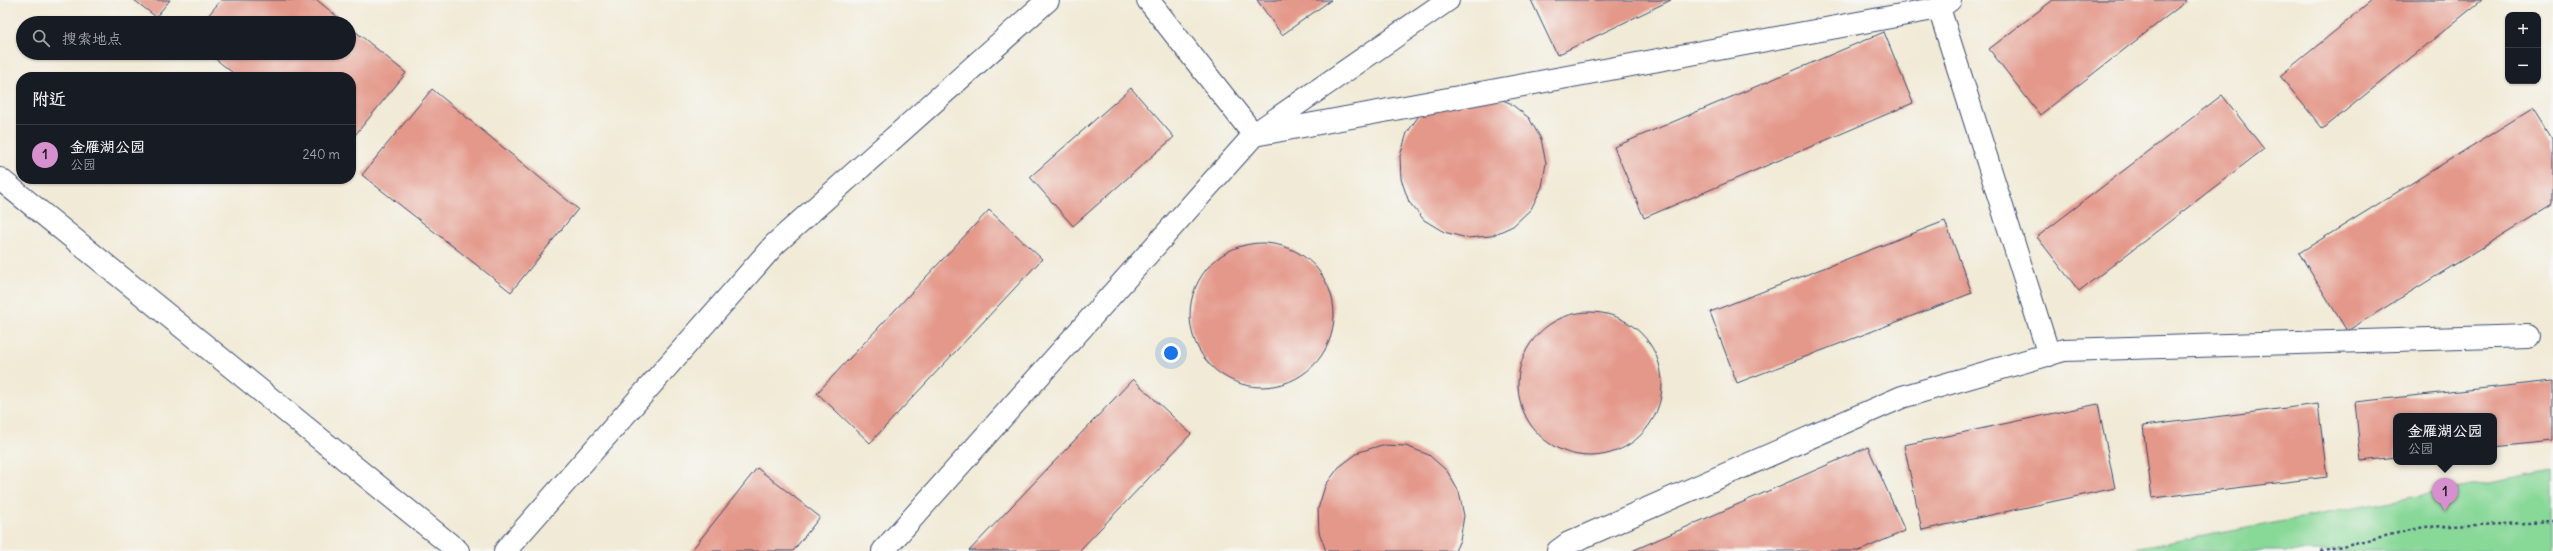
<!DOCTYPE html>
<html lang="zh">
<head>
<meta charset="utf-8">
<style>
	:root { --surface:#171b24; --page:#20242c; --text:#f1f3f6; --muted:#9ea1a6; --line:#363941; --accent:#d690ce }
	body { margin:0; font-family:Delius,"LXGW WenKai TC",sans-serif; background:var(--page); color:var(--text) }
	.controls { position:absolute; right:12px; top:12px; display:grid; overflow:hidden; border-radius:8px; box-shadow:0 1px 3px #0004 }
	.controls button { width:36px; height:36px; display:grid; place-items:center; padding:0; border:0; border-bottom:1px solid var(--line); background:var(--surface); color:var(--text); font:20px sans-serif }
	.you { position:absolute; left:1171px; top:353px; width:14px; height:14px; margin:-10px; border:3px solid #fff; border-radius:50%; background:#1a73e8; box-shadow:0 0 0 6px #1a73e833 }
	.badge { display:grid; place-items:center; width:26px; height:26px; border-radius:50%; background:var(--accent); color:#111; font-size:13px; font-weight:700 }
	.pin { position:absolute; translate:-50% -33px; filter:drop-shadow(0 1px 2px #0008) }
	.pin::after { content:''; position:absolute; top:21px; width:14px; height:12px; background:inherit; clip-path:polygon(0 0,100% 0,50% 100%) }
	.popup { position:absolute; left:2393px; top:413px; width:104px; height:52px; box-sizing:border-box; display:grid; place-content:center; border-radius:8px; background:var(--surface); filter:drop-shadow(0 1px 3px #0005); font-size:13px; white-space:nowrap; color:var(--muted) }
	.popup b { font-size:15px; color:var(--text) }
	.popup::after { content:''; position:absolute; left:50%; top:100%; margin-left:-8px; border:8px solid transparent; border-top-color:var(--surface) }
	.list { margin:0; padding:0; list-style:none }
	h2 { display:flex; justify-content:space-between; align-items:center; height:52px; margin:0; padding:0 16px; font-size:17px }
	h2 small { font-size:13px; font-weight:400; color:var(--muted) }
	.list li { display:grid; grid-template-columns:26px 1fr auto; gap:12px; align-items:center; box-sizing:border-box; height:60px; padding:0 16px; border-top:1px solid var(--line) }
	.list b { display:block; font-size:15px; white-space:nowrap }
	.list p { margin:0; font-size:13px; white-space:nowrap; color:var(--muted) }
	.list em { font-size:13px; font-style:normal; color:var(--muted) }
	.icon { flex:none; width:22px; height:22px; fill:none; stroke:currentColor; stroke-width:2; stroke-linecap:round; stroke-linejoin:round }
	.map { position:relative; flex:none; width:2553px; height:551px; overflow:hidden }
	.search { position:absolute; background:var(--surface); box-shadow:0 1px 3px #0004; left:16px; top:16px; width:340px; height:44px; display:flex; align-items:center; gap:10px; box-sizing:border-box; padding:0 14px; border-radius:22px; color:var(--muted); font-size:15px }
	.panel { position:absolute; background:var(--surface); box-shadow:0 1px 3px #0004; left:16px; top:72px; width:340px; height:112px; border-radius:16px }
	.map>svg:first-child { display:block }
	.green { fill:#88d898; stroke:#52847b }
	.building { fill:#e4988a }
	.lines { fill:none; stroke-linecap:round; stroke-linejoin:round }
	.minor-casing { stroke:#3b4b70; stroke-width:24 }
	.path { stroke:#3b4b70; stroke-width:2.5; stroke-dasharray:3 3; stroke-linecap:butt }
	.minor { stroke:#fff; stroke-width:22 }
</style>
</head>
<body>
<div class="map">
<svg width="2553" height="551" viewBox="0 0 2553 551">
	<rect width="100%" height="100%" fill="#f6f6f2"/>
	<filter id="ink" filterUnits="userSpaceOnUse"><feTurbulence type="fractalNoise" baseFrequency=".025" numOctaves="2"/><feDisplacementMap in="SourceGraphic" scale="8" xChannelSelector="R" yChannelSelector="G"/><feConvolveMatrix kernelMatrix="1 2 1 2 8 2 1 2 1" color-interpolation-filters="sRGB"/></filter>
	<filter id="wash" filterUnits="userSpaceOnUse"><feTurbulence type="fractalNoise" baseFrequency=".012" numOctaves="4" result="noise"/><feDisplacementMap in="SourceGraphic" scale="16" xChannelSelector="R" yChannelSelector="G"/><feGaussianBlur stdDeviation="0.9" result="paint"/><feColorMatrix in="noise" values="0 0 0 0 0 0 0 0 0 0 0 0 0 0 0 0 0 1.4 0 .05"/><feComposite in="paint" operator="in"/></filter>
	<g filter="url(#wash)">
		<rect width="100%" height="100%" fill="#f1ead6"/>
		<polygon class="green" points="2553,471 2553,551 2123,551"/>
		<g id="blocks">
			<g class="building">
				<polygon points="134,0 170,0 156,17"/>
				<polygon points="221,0 317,0 345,23 202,23"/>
				<polygon points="1257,0 1331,0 1282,35"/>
				<polygon points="1531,0 1671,0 1557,55"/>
				<polygon points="2053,0 2188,0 2040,115 1989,49"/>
				<polygon points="2373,0 2482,0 2323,129 2280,76"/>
				<polygon points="349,26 406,73 351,140 351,77 238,77 208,53 349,53"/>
				<polygon points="1884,32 1913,103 1644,218 1614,147"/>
				<polygon points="1131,88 1174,137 1073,226 1030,177"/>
				<polygon points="432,89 578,209 511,292 362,175"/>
				<polygon points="1488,94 1510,103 1529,118 1541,139 1546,163 1542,187 1531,209 1513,226 1491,236 1467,238 1444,232 1424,220 1409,202 1401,179 1400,156 1407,133 1420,114"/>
				<polygon points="2222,95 2264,149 2079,291 2037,237"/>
				<polygon points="2533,108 2553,140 2553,204 2347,331 2299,253"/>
				<polygon points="989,210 1042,259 870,443 817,393"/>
				<polygon points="1945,221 1972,293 1737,383 1710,312"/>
				<circle cx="1262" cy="315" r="72"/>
				<circle cx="1590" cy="384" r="72"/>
				<polygon points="1133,379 1191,434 1079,551 969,551"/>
				<polygon points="2553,381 2553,441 2494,447 2494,416 2396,416 2396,457 2361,461 2355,402"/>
				<polygon points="2098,404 2115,488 1922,530 1904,445"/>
				<polygon points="2318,404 2327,477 2152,498 2143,426"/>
				<polygon points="1382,445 1406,446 1429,455 1447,471 1459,492 1464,516 1460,540 1455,551 1326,551 1319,532 1318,509 1325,486 1339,467 1359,452"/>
				<polygon points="1868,447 1905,531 1859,551 1632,551"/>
				<polygon points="757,468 820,517 793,551 691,551"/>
			</g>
		</g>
	</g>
	<g filter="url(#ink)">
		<use href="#blocks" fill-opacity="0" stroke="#3b4b70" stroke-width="1"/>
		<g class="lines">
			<defs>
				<g id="minor">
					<polyline points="1950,0 1939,8 2049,355"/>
					<polyline points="1260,130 1448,0"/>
					<polyline points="1254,135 1939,8"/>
					<polyline points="0,179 458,551"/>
					<polyline points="505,551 775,244 1048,0"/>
					<polyline points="883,551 1254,135 1148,0"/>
					<polyline points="1558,551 1569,543 1902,397 2064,350 2528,336"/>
				</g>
			</defs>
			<use href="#minor" class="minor-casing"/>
			<polyline class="path" points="2320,551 2424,527 2553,522"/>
			<use href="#minor" class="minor"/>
		</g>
	</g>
</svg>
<div class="controls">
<button>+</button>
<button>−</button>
</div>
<div class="you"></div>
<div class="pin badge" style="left:2445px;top:511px">1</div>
<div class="popup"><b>金雁湖公园</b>公园</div>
<div class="search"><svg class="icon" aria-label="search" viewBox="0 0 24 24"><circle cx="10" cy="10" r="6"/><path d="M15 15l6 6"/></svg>搜索地点</div>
<section class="panel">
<h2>附近<small></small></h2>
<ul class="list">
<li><span class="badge">1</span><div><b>金雁湖公园</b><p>公园</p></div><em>240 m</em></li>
</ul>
</section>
</div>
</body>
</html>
